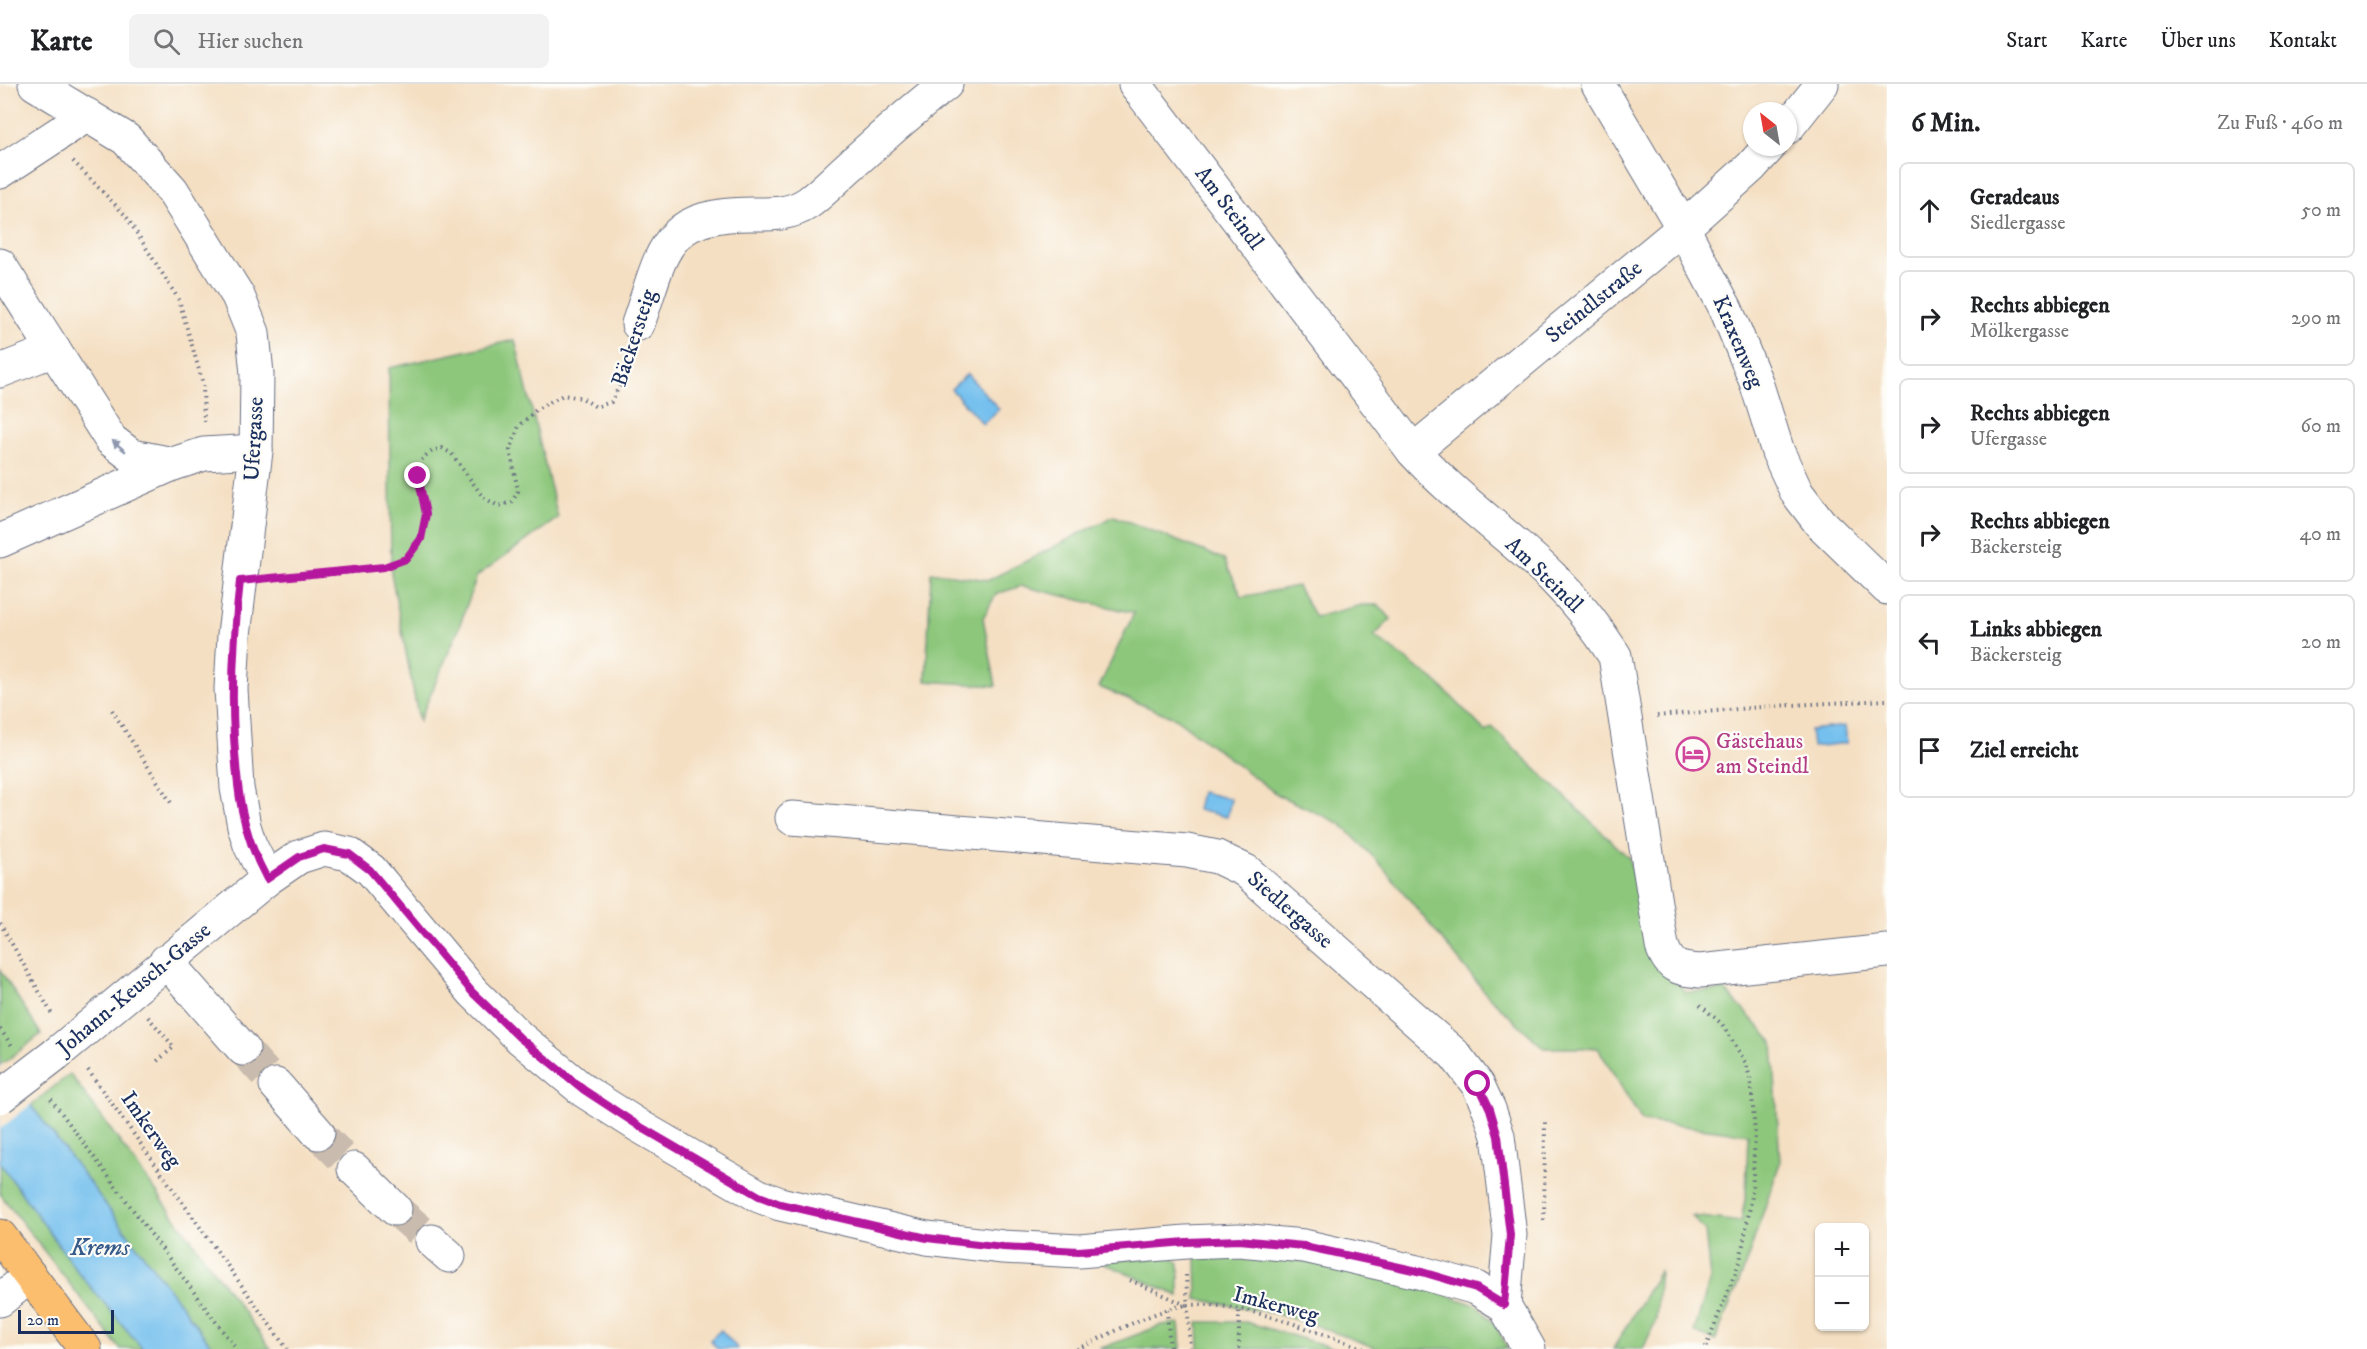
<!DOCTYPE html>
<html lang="de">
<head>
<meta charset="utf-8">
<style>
	:root { --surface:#fff; --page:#f2f2f2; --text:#202124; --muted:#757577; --line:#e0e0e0 }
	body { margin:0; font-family:"IM FELL DW Pica",serif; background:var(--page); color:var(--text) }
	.controls { position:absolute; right:18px; bottom:18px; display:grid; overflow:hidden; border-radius:9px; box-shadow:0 2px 4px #0004 }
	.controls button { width:54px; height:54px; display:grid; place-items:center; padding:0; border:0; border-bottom:2px solid var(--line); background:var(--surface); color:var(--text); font:30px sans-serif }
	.compass { position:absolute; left:1743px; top:18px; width:54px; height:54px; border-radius:50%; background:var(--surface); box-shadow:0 2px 4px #0004; rotate:329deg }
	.scale { position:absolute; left:18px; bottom:15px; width:96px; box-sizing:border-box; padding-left:6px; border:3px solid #1b2f5e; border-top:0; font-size:16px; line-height:21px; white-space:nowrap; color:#1b2f5e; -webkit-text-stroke:4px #fdfcf7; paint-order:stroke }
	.stop { position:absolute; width:18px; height:18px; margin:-14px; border:4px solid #b5179e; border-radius:50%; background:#fff }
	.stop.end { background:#b5179e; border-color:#fff; box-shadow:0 2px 6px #0008 }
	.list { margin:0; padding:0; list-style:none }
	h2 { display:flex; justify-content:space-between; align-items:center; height:78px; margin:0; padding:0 24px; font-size:26px }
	h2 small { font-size:20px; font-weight:400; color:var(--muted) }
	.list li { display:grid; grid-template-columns:39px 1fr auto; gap:18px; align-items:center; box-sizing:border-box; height:96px; margin:0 12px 12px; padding:0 12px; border:2px solid var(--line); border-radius:9px }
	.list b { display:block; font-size:22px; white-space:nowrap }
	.list p { margin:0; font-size:20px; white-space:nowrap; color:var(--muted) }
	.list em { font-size:20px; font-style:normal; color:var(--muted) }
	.icon { flex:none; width:33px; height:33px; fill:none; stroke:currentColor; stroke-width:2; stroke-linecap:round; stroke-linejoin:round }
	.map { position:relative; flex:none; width:1887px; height:1265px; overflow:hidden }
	header { display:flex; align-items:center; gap:36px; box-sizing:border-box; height:84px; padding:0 30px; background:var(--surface); border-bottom:2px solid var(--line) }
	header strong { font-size:28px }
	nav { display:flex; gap:33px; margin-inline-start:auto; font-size:21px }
	.search { width:420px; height:54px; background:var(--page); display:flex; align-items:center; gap:15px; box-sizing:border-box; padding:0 21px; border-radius:9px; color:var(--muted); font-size:22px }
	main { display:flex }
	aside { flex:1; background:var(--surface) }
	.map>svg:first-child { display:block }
	.green { fill:#8dc77b; stroke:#547b6c; stroke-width:1.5 }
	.water { fill:#75c0ee; stroke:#4878a6; stroke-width:1.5 }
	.pier { fill:#f4dfc2 }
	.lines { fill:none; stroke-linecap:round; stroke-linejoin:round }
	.minor-tunnel { stroke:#c9bcae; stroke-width:33; stroke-dasharray:33 16; stroke-linecap:butt }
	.minor-casing { stroke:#676d81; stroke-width:35 }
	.major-casing { stroke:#676d81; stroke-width:35 }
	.path { stroke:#676d81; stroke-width:4; stroke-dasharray:1.5 4.5; stroke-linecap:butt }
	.minor { stroke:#fff; stroke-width:33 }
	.major { stroke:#fbbe6e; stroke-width:33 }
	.minor-bridge-casing { stroke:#676d81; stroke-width:35; stroke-linecap:butt }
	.minor-bridge { stroke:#fff; stroke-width:33 }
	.oneway { fill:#8d97ae }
	.route { stroke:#b5179e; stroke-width:8 }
	.labels { text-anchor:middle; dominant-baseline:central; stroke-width:4.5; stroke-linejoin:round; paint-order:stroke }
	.street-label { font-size:22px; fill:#1b2f5e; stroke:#fdfcf7 }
	.hotel-label { font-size:22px; fill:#b23c85; stroke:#fdfcf7; text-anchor:start }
	.water-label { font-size:24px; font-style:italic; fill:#365a89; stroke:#fdfcf7 }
</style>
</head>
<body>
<header>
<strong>Karte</strong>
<div class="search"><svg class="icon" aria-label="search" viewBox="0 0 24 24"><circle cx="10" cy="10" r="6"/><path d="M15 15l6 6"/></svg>Hier suchen</div>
<nav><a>Start</a><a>Karte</a><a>Über uns</a><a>Kontakt</a></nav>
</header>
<main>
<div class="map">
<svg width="1887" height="1265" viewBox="0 0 1887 1265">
	<rect width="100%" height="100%" fill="#fdfcf7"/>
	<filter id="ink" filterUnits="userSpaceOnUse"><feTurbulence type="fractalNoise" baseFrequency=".0167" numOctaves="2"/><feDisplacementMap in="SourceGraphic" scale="12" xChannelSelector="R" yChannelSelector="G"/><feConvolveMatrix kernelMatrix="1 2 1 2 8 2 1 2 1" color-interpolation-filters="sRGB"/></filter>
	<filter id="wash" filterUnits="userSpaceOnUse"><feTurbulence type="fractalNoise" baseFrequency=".008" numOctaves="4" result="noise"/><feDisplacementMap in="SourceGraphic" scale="24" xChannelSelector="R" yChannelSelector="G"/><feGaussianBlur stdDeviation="1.35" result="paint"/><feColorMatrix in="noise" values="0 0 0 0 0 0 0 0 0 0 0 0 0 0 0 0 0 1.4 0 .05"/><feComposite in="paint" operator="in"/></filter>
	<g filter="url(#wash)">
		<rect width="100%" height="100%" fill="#f4dfc2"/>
		<g class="green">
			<polygon points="515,256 558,434 477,492 457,549 419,637 391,489 389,284"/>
			<polygon points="1114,432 1224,475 1242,513 1297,502 1315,533 1362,521 1379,521 1391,535 1374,552 1438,599 1486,648 1492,643 1629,774 1650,863 1658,880 1686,908 1725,906 1773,958 1780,1079 1744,1185 1715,1257 1694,1248 1710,1195 1705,1147 1692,1132 1741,1138 1746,1110 1748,1050 1642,1037 1598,964 1544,964 1488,912 1382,782 1341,740 1278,711 1175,634 1099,603 1134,529 1022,502 996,510 983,534 996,602 926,597 931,488 989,496"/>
			<polygon points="0,886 41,950 1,981 0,980"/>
			<polygon points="70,990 271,1265 214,1265 31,1021"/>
			<polygon points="0,1079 78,1188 143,1265 120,1265 0,1110"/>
			<polygon points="1204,1168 1370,1183 1478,1222 1496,1242 1508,1265 1379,1265 1314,1241 1273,1229 1197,1215 1196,1175"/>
			<polygon points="1171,1172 1179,1179 1179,1212 1099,1177"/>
			<polygon points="1660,1186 1656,1236 1643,1265 1613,1265"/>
			<polygon points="1198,1238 1246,1238 1337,1265 1199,1265"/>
			<polygon points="1179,1239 1181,1265 1099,1265 1162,1241"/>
		</g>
		<g class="water">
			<polygon points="967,290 999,325 983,340 951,305"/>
			<polygon points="1845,642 1847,659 1812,663 1810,646"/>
			<polygon points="1201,708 1231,715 1227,733 1197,726"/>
			<polygon points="0,980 31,1021 214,1265 143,1265 78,1188 0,1079"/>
			<polygon points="721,1246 738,1265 718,1265 710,1256"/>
		</g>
		<polygon class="pier" points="3,979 33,1019 0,1045 0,982"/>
	</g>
	<g filter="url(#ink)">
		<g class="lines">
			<g class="minor-tunnel">
				<polyline points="243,965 276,1001"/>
				<polyline points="318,1049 354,1085"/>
				<polyline points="395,1125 432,1157"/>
			</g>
			<defs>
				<g id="minor">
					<polyline points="35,0 126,55 172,106 238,212 253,249 257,290 256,367 234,551 231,605 237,704 244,742 250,761 267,795"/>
					<path d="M1135 0 1413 367C1455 414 1507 449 1552 493 1576 517 1597 544 1615 572L1662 862C1670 884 1678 885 1700 887L1887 867"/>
					<polyline points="1598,0 1683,144 1726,225 1756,298 1778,368 1797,409 1820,439 1887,504"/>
					<polyline points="1788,43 1822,0"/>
					<polyline points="0,88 87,31"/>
					<polyline points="0,181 111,356 132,372 173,380"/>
					<path d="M638 240C663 169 661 130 751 130 771 130 790 131 808 119 823 108 838 92 852 80 883 52 913 25 946 0"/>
					<polyline points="0,287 54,266"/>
					<polyline points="1413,367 1683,144 1751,83 1769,63"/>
					<polyline points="0,457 173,380 204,370 256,367"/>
					<polyline points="792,734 1187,767 1217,773 1246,787 1454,970 1478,1001 1489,1025 1498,1052 1510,1151 1504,1221"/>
					<polyline points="166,877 243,965"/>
					<polyline points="56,970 267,795 299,773 324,765 349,770 371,786 473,908 520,954 584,1007 639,1042 759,1112 780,1120 927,1154 1003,1163 1079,1167 1186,1158 1239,1156 1304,1162 1422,1189 1476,1204 1504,1221 1529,1265"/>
					<polyline points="276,1001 318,1049"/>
					<polyline points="354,1085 395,1125"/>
					<polyline points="432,1157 449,1172"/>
					<polyline points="0,1216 30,1192"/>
				</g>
				<polyline id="major" points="0,1152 85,1265"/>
			</defs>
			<use href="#minor" class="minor-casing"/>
			<use href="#major" class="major-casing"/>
			<g class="path">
				<polyline points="73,77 126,132 179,216 203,300 204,338"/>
				<path d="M273 494C305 491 378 490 404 475 409 473 412 466 416 462 422 453 427 439 426 428 423 401 404 374 442 364L452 370 483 413 498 422 512 418 518 407 510 366 519 342 537 325 563 311 582 314 596 323 611 318 620 301 629 270"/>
				<polyline points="112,626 173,722"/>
				<polyline points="1657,632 1774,622 1887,616"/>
				<polyline points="0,839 53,932"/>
				<polyline points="1700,921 1722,940 1746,979 1751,998 1755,1050 1752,1112 1740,1177 1705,1265"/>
				<polyline points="148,933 174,963 156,978"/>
				<polyline points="0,945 13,963"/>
				<polyline points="88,986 287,1265"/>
				<polyline points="51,1015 236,1265"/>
				<polyline points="1544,1136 1545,1034"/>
				<polyline points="1186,1191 1190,1265"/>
				<polyline points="1130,1196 1186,1221"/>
				<polyline points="1167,1226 1170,1265"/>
				<path d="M1077 1265C1104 1253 1161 1223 1188 1221 1244 1217 1312 1247 1365 1265"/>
				<polyline points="1239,1265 1239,1224"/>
			</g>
			<use href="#minor" class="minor"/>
			<use href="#major" class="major"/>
			<defs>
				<polyline id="minor-bridge" points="0,1013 56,970"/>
			</defs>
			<use href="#minor-bridge" class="minor-bridge-casing"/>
			<use href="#minor-bridge" class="minor-bridge"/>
		</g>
		<defs><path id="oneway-solid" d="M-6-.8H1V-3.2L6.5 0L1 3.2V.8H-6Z" transform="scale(1.5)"/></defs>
		<use class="oneway" href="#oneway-solid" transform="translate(119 362) rotate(-140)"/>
	</g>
	<g class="lines" filter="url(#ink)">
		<path class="route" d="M418 392 426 430 421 455 406 475 384 483 240 497C234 549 231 600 234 653 237 706 241 747 267 795L299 773 324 765 349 770 370 786 473 909 520 954 584 1006 639 1042 759 1112 780 1120 927 1154 1003 1163 1079 1167 1186 1158 1239 1156 1304 1162 1422 1188 1476 1204 1504 1221 1510 1151 1498 1052 1490 1025 1478 1000"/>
	</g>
	<defs>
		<symbol id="hotel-ring" viewBox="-11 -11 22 22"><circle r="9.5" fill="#fdfcf7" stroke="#d1479c" stroke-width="1.5"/><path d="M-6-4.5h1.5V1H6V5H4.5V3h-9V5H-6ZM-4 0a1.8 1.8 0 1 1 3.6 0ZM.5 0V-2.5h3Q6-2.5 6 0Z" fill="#d1479c"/></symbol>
	</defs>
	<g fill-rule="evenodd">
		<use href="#hotel-ring" x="1674" y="651" width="38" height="38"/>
	</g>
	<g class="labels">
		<g class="street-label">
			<text transform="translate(1229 124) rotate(53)">Am Steindl</text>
			<text transform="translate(1594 218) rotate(-39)">Steindlstraße</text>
			<text transform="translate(634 254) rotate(-72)">Bäckersteig</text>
			<text transform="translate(1738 258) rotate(67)">Kraxenweg</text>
			<text transform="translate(254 355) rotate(-87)">Ufergasse</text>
			<text transform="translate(1544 491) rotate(44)">Am Steindl</text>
			<text transform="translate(1290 826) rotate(41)">Siedlergasse</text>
			<text transform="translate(134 905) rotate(-40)">Johann-Keusch-Gasse</text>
			<text transform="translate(151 1046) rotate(55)">Imkerweg</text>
			<text transform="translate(1276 1221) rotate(15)">Imkerweg</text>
		</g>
		<g class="hotel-label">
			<text x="1716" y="657">Gästehaus<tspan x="1716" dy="25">am Steindl</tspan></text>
		</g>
		<g class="water-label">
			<text x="100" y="1164">Krems</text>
		</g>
	</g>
</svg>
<div class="controls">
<button>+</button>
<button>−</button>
</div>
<svg class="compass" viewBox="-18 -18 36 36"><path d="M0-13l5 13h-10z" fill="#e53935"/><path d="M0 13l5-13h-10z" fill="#757577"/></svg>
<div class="scale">20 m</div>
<div class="stop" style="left:1478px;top:1000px"></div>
<div class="stop end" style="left:418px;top:392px"></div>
</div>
<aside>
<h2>6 Min.<small>Zu Fuß · 460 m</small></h2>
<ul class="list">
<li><svg class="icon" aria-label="ahead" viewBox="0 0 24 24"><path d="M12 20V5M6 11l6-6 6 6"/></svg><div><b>Geradeaus</b><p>Siedlergasse</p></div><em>50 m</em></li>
<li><svg class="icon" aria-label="right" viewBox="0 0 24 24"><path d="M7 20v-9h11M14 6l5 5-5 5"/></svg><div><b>Rechts abbiegen</b><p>Mölkergasse</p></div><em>290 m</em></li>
<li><svg class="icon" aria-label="right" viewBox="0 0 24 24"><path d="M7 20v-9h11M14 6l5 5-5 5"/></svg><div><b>Rechts abbiegen</b><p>Ufergasse</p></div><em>60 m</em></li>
<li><svg class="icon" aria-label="right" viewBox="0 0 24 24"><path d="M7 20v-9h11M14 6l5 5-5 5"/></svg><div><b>Rechts abbiegen</b><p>Bäckersteig</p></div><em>40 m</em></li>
<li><svg class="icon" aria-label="left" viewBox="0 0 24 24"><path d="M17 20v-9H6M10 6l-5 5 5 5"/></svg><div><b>Links abbiegen</b><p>Bäckersteig</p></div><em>20 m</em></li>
<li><svg class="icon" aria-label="arrive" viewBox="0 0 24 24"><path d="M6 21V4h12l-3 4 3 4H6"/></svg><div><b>Ziel erreicht</b></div></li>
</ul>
</aside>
</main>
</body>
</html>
